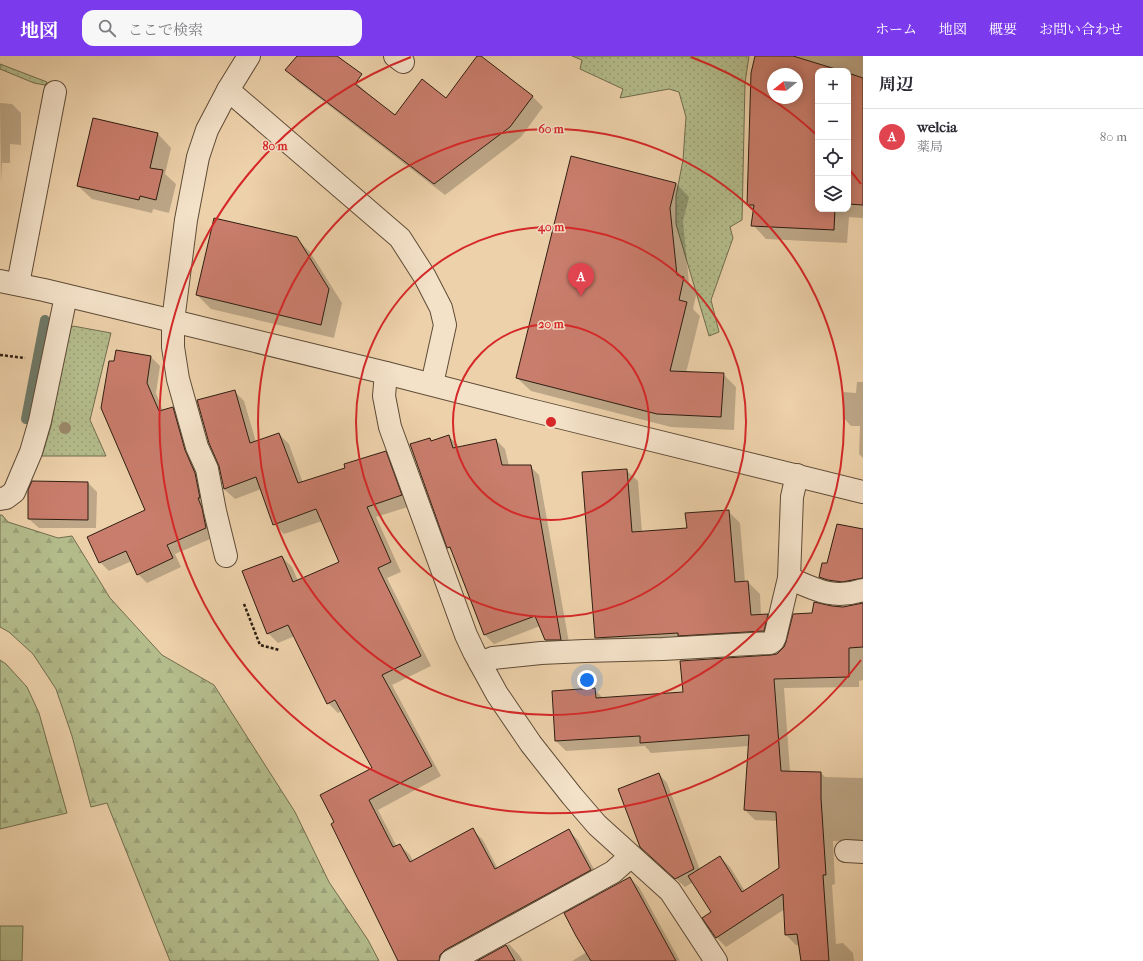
<!DOCTYPE html>
<html lang="ja">
<head>
<meta charset="utf-8">
<style>
	:root { --surface:#fff; --page:#f7f7f7; --text:#2b2b33; --muted:#7c7c81; --line:#e1e1e2; --accent:#7c3aed }
	body { margin:0; font-family:"IM FELL French Canon","Noto Serif JP",serif; background:var(--page); color:var(--text) }
	.controls { position:absolute; right:12px; top:12px; display:grid; overflow:hidden; border-radius:8px; box-shadow:0 2px 10px #0003 }
	.controls button { width:36px; height:36px; display:grid; place-items:center; padding:0; border:0; border-bottom:1px solid var(--line); background:var(--surface); color:var(--text); font:20px sans-serif }
	.compass { position:absolute; left:767px; top:12px; width:36px; height:36px; border-radius:50%; background:var(--surface); box-shadow:0 2px 10px #0003; rotate:252deg }
	.you { position:absolute; left:587px; top:624px; width:14px; height:14px; margin:-10px; border:3px solid #fff; border-radius:50%; background:#1a73e8; box-shadow:0 0 0 6px #1a73e833 }
	.badge { display:grid; place-items:center; width:26px; height:26px; border-radius:50%; background:var(--accent); color:#fff; font-size:13px; font-weight:700 }
	.pin { position:absolute; translate:-50% -33px; filter:drop-shadow(0 1px 2px #0008) }
	.pin::after { content:''; position:absolute; top:21px; width:14px; height:12px; background:inherit; clip-path:polygon(0 0,100% 0,50% 100%) }
	.list { margin:0; padding:0; list-style:none }
	h2 { display:flex; justify-content:space-between; align-items:center; height:52px; margin:0; padding:0 16px; font-size:17px }
	h2 small { font-size:13px; font-weight:400; color:var(--muted) }
	.list li { display:grid; grid-template-columns:26px 1fr auto; gap:12px; align-items:center; box-sizing:border-box; height:56px; padding:0 16px; border-top:1px solid var(--line) }
	.list b { display:block; font-size:15px; white-space:nowrap }
	.list p { margin:0; font-size:13px; white-space:nowrap; color:var(--muted) }
	.list em { font-size:13px; font-style:normal; color:var(--muted) }
	.icon { flex:none; width:22px; height:22px; fill:none; stroke:currentColor; stroke-width:2; stroke-linecap:round; stroke-linejoin:round }
	.map { position:relative; flex:none; width:863px; height:905px; overflow:hidden }
	header { display:flex; align-items:center; gap:24px; box-sizing:border-box; height:56px; padding:0 20px; background:var(--accent); color:#fff }
	header strong { font-size:19px }
	nav { display:flex; gap:22px; margin-inline-start:auto; font-size:14px }
	.search { width:280px; height:36px; background:var(--page); display:flex; align-items:center; gap:10px; box-sizing:border-box; padding:0 14px; border-radius:12px; color:var(--muted); font-size:15px }
	main { display:flex }
	aside { flex:1; background:var(--surface) }
	.map>svg:first-child { display:block }
	.grass { fill:url(#grass-dots); stroke:#716d4e }
	.forest { fill:url(#forest-firs); stroke:#716d4e }
	.garden { fill:#b4bc8c; stroke:#716d4e }
	.shadow { fill:#0003; fill-rule:evenodd }
	.lines { fill:none; stroke-linecap:round; stroke-linejoin:round }
	.stream { stroke:#6f7a69; stroke-width:10 }
	.building { fill:#c97d6c; stroke:#2e1e11; fill-rule:evenodd }
	.minor-casing { stroke:#5e4b37; stroke-width:24 }
	.path { stroke:#2e1e11; stroke-width:2.5; stroke-dasharray:3 2; stroke-linecap:butt }
	.minor { stroke:#f3e1c8; stroke-width:22 }
	.tree { fill:#9a886a }
	.ring { fill:none; stroke:#d62828; stroke-width:2 }
	.centre { fill:#d62828; stroke:#f3e1c8; stroke-width:2 }
	.ring-label { font-size:12px; text-anchor:middle; font-weight:bold; fill:#d62828; stroke:#f3e1c8; stroke-width:3; stroke-linejoin:round; paint-order:stroke }
</style>
</head>
<body>
<header>
<strong>地図</strong>
<div class="search"><svg class="icon" aria-label="search" viewBox="0 0 24 24"><circle cx="10" cy="10" r="6"/><path d="M15 15l6 6"/></svg>ここで検索</div>
<nav><a>ホーム</a><a>地図</a><a>概要</a><a>お問い合わせ</a></nav>
</header>
<main>
<div class="map">
<svg width="863" height="905" viewBox="0 0 863 905">
	<defs>
		<pattern id="grass-dots" width="8" height="8" patternUnits="userSpaceOnUse"><rect width="8" height="8" fill="#b4bc8c"/><path d="M2 2h.1M6 6h.1" fill="none" stroke="#9ba178" stroke-width="1.8" stroke-linecap="round"/></pattern>
		<pattern id="forest-firs" width="22" height="20" patternUnits="userSpaceOnUse"><rect width="22" height="20" fill="#b4bc8c"/><path d="M5 1l3.5 6h-7zM16 11l3.5 6h-7z" fill="#9ba178"/></pattern>
	</defs>
	<rect width="100%" height="100%" fill="#edd1aa"/>
	<filter id="stains"><feTurbulence type="fractalNoise" baseFrequency=".005" numOctaves="4"/><feColorMatrix values="0 0 0 0 .2 0 0 0 0 .09 0 0 0 0 .02 0 0 0 .5 -.17"/></filter>
	<radialGradient id="worn" r=".72"><stop offset=".6" stop-color="#630" stop-opacity="0"/><stop offset="1" stop-color="#630" stop-opacity=".3"/></radialGradient>
	<g class="grass">
		<polygon points="572,0 749,0 745,27 742,164 730,171 733,182 711,244 719,276 709,280 676,168 676,140 683,104 686,61 679,36 669,33 620,42 623,33 580,13 582,4"/>
		<polygon points="0,8 47,26 45,29 34,27 0,13"/>
		<polygon points="73,270 111,277 90,364 106,400 42,400 51,370 68,276"/>
	</g>
	<g class="forest">
		<polygon points="0,459 2,459 8,466 58,482 72,480 110,542 162,599 214,629 295,756 329,826 368,884 379,905 170,905 107,747 91,751 72,680 56,633 33,598 9,576 0,571"/>
		<polygon points="0,604 6,608 27,631 39,657 67,757 0,773"/>
	</g>
	<polygon class="garden" points="0,870 23,870 22,905 0,905"/>
	<g class="shadow">
		<polygon points="299,0 322,0 356,26 367,37 396,60 446,43 478,0 532,40 543,51 521,81 445,139 297,25 287,14"/>
		<path d="M756 0H863V162L849 161 847 187 766 183 753 169 754 156 748 149ZM818 15H848V153H818ZM773 18H797V42H773Z"/>
		<polygon points="0,47 12,48 21,57 21,89 10,88 10,107 2,107 1,128"/>
		<polygon points="158,78 171,92 165,118 176,128 169,157 153,153 152,157 92,143 78,130"/>
		<polygon points="572,101 676,127 689,141 683,165 689,227 697,235 693,253 700,260 686,317 723,318 736,331 734,374 671,371 531,335 517,322"/>
		<polygon points="296,182 310,196 342,247 334,282 211,253 197,239"/>
		<polygon points="151,301 160,310 156,337 163,355 173,352 181,361 215,481 175,498 181,511 147,527 138,518 132,505 109,515 100,506 146,455 102,352"/>
		<polygon points="857,326 863,326 863,402 859,398 860,370 851,370 843,361 844,336 856,337"/>
		<polygon points="234,335 244,345 256,386 279,378 289,388 303,427 346,412 385,397 395,407 411,450 376,461 401,516 387,522 431,610 392,629 441,720 378,754 397,791 400,789 410,799 413,805 473,774 483,784 498,813 568,774 578,784 600,824 454,905 399,905 335,767 374,713 342,655 338,657 328,647 295,580 278,587 268,577 282,501 292,511 298,525 340,506 322,465 284,478 274,468 261,433 235,443 224,433"/>
		<polygon points="448,380 458,389 458,392 496,384 505,393 509,410 530,410 539,419 570,592 555,593 546,584 540,570 494,588 485,579 453,496 448,491 429,383 432,386"/>
		<polygon points="626,414 638,425 642,477 688,473 728,455 740,467 745,526 748,526 760,538 761,560 767,559 778,571 775,586 608,593 596,582"/>
		<polygon points="87,426 97,436 96,472 39,472 29,463"/>
		<polygon points="863,471 863,533 831,531 820,521 828,508 862,474"/>
		<polygon points="863,547 863,624 859,625 859,631 784,632 790,716 821,717 825,721 863,722 863,786 833,785 835,828 832,829 836,888 843,887 853,897 854,905 802,905 799,889 796,889 786,879 785,853 726,891 716,881 712,856 693,826 685,831 650,799 659,718 667,727 700,814 720,801 730,811 745,835 780,812 778,765 755,764 745,754 749,690 651,697 645,690 566,695 556,685 595,634 604,643 684,637 781,596 813,558 832,551 844,551"/>
		<polygon points="630,822 639,831 680,905 572,905 587,896"/>
		<polygon points="509,888 519,899 523,905 479,905"/>
	</g>
	<g class="lines">
		<polyline class="stream" points="26,363 45,264"/>
	</g>
	<g class="building">
		<polygon points="297,0 337,0 362,18 355,28 395,59 422,23 446,42 477,0 481,0 533,40 510,71 434,128 285,14"/>
		<path d="M755 0H793L842 15H818V153H835L834 174 751 170 754 149H747L751 17ZM773 18H797V42H773Z"/>
		<polygon points="848,17 863,22 863,149 848,148"/>
		<polygon points="93,62 158,77 150,112 163,114 156,144 140,140 139,144 77,130"/>
		<polygon points="571,100 676,127 670,152 677,219 684,221 679,244 687,246 670,315 724,317 721,361 657,358 516,322"/>
		<polygon points="214,162 297,181 329,233 321,269 196,239"/>
		<polygon points="116,294 151,300 147,327 159,355 173,351 185,394 195,417 200,442 198,442 202,452 206,472 167,489 173,502 137,519 126,495 99,507 87,481 145,454 101,352 109,305 114,305"/>
		<polygon points="235,334 250,387 279,377 298,427 345,412 344,408 386,395 402,439 367,451 391,506 378,512 421,600 382,619 432,710 369,744 393,791 400,788 410,806 473,772 495,813 569,773 591,814 445,894 440,899 439,905 398,905 331,768 334,766 320,739 372,712 335,644 327,648 288,569 267,578 242,515 282,500 293,526 339,506 316,453 273,469 256,421 224,433 219,410 209,387 197,344"/>
		<polygon points="449,379 453,392 496,383 502,409 531,409 561,584 545,584 535,560 484,579 450,491 447,492 410,388 430,382 431,385"/>
		<polygon points="627,413 632,476 687,472 685,457 729,454 735,526 748,525 751,559 768,558 764,575 678,580 678,577 595,582 582,416"/>
		<polygon points="32,425 88,426 88,464 28,463 28,434"/>
		<polygon points="837,468 863,473 863,522 842,526 828,524 819,521 822,507 827,507"/>
		<polygon points="814,546 832,550 843,551 863,547 863,591 849,592 849,621 774,623 781,715 821,716 821,742 826,819 823,819 829,905 801,905 797,878 785,879 783,838 716,882 702,862 711,856 688,820 720,800 742,836 779,812 776,756 744,754 749,679 640,687 640,680 555,685 552,635 595,632 596,642 683,636 680,605 771,599 777,598 784,591 786,586 793,558 812,557"/>
		<polygon points="659,717 694,813 675,823 640,791 618,733"/>
		<polygon points="630,821 676,905 591,905 576,880 564,857"/>
		<polygon points="506,889 515,905 477,905"/>
	</g>
	<g class="lines">
		<defs>
			<g id="minor">
				<polyline points="395,0 403,6"/>
				<polyline points="228,34 400,182 425,221 441,252 445,269 432,328"/>
				<polyline points="0,225 44,234 173,265 386,317 522,352 863,436"/>
				<polyline points="18,228 55,36"/>
				<polyline points="386,317 384,340 390,371 466,579 474,596 497,638 531,688 572,740 597,769 670,835 716,905"/>
				<polyline points="0,443 6,442 14,436 31,396 40,365 66,240"/>
				<polyline points="226,500 215,455 207,413 197,391 178,323 173,291 173,265 186,164 198,101 207,74 228,34 249,0"/>
				<path d="M789 522C816 534 834 544 863 534"/>
				<polyline points="480,607 493,602 541,597 585,595 663,593 770,587 773,585 775,581 789,522 792,441 797,419"/>
				<polyline points="846,795 863,796"/>
				<polyline points="451,905 613,816 631,800"/>
			</g>
		</defs>
		<use href="#minor" class="minor-casing"/>
		<g class="path">
			<polyline points="0,299 25,302"/>
			<polyline points="244,548 260,589 279,594"/>
		</g>
		<use href="#minor" class="minor"/>
	</g>
	<circle class="tree" cx="65" cy="372" r="6"/>
	<g class="ring">
		<circle cx="551" cy="366" r="98"/>
		<circle cx="551" cy="366" r="195"/>
		<circle cx="551" cy="366" r="293"/>
		<path d="M861 604A391 391 0 1 1 411 1M691 1A391 391 0 0 1 818 80M848 112A391 391 0 0 1 861 128"/>
	</g>
	<circle cx="551" cy="366" r="6" class="centre"/>
	<g class="ring-label">
		<text x="551" y="77">60 m</text>
		<text x="275" y="94">80 m</text>
		<text x="551" y="175">40 m</text>
		<text x="551" y="272">20 m</text>
	</g>
	<rect width="100%" height="100%" filter="url(#stains)"/>
	<rect width="100%" height="100%" fill="url(#worn)"/>
</svg>
<div class="controls">
<button>+</button>
<button>−</button>
<button><svg class="icon" aria-label="locate" viewBox="0 0 24 24"><circle cx="12" cy="12" r="6"/><path d="M12 2v4M12 18v4M2 12h4M18 12h4"/></svg></button>
<button><svg class="icon" aria-label="layers" viewBox="0 0 24 24"><path d="M12 4l9 5-9 5-9-5zM3 14l9 5 9-5"/></svg></button>
</div>
<svg class="compass" viewBox="-18 -18 36 36"><path d="M0-13l5 13h-10z" fill="#e53935"/><path d="M0 13l5-13h-10z" fill="#7c7c81"/></svg>
<div class="you"></div>
<div class="pin badge" style="left:581px;top:240px;background:#e0444e">A</div>
</div>
<aside>
<h2>周辺<small></small></h2>
<ul class="list">
<li><span class="badge" style="background:#e0444e">A</span><div><b>welcia</b><p>薬局</p></div><em>80 m</em></li>
</ul>
</aside>
</main>
</body>
</html>
